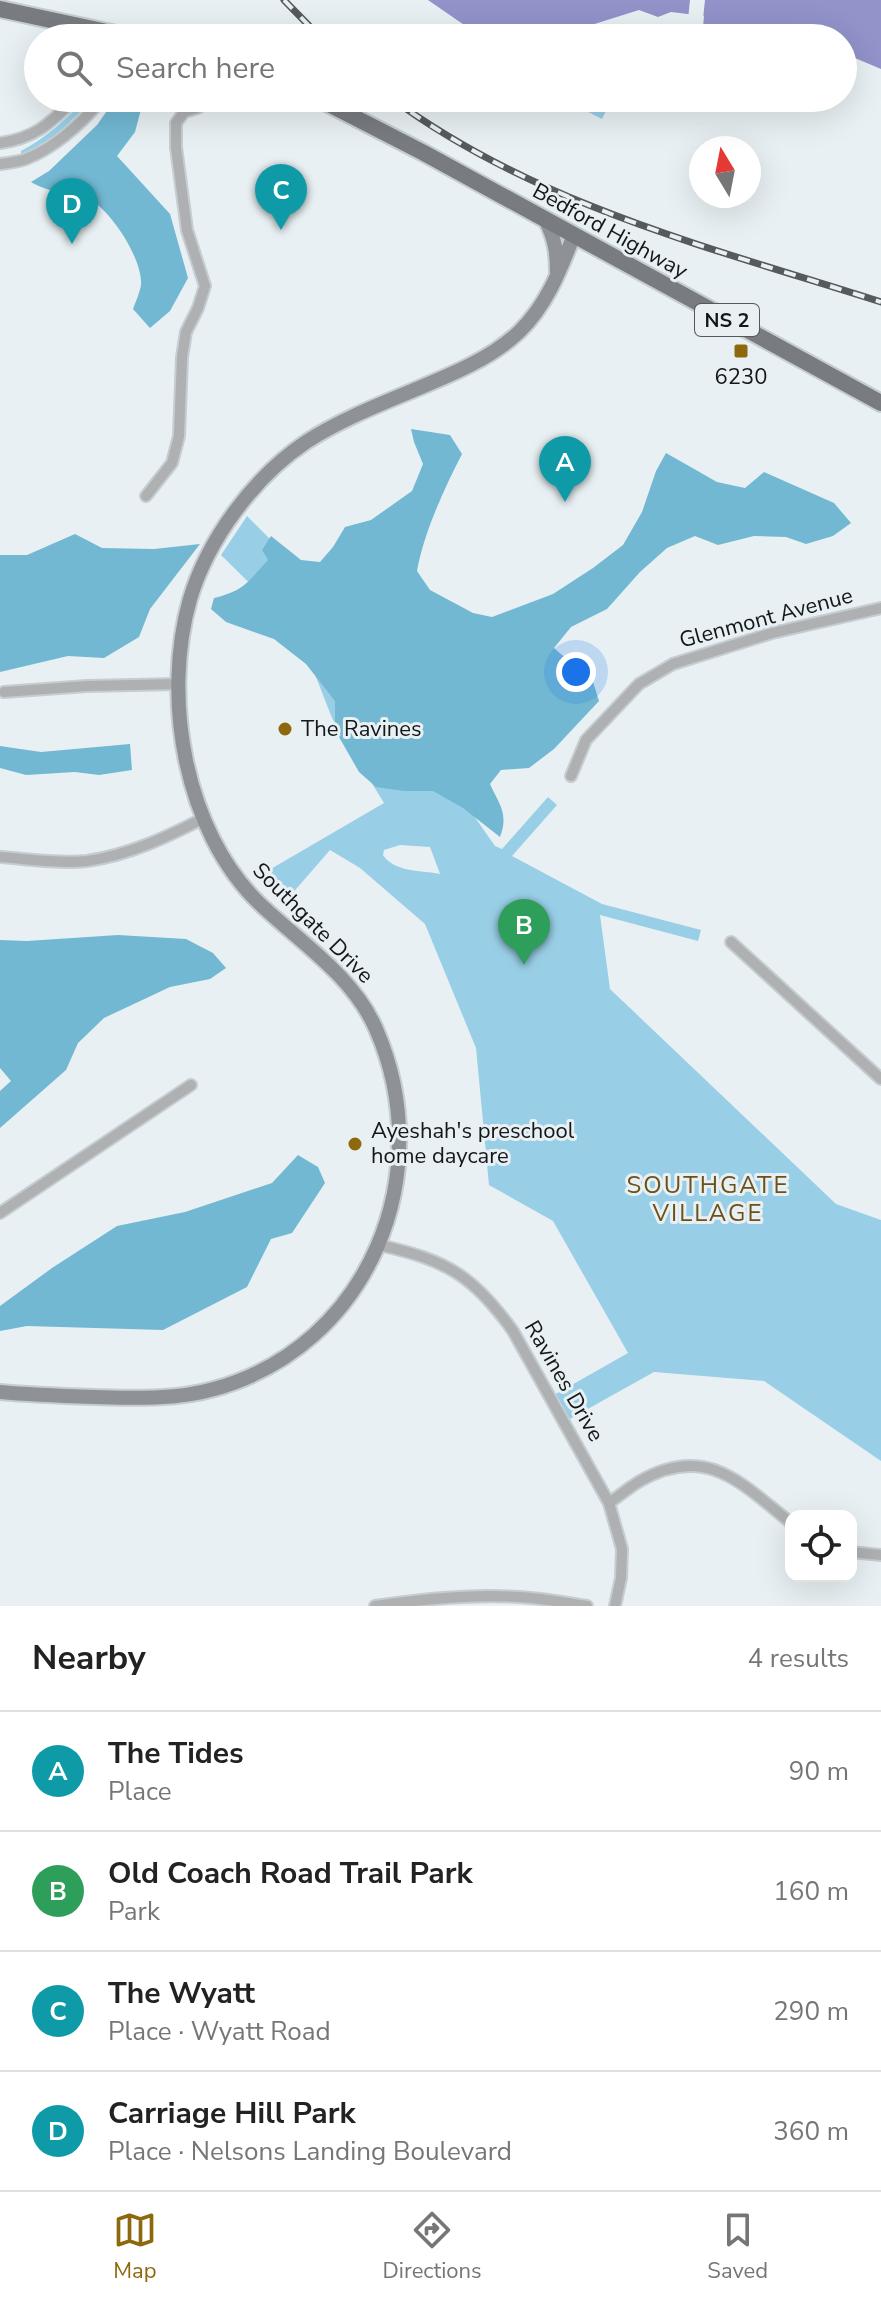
<!DOCTYPE html>
<html lang="en">
<head>
<meta charset="utf-8">
<style>
	:root { --surface:#fff; --page:#f6f6f6; --text:#222; --muted:#767676; --line:#e0e0e0; --accent:#8e680c }
	body { margin:0; font-family:"Nunito Sans",sans-serif; background:var(--page); color:var(--text) }
	.controls { position:absolute; right:24px; bottom:24px; display:grid; overflow:hidden; border-radius:16px; box-shadow:0 8px 32px #0002 }
	.controls button { width:72px; height:72px; display:grid; place-items:center; padding:0; border:0; border-bottom:2px solid var(--line); background:var(--surface); color:var(--text); font:40px sans-serif }
	.compass { position:absolute; left:689px; top:136px; width:72px; height:72px; border-radius:50%; background:var(--surface); box-shadow:0 8px 32px #0002; rotate:350deg }
	.you { position:absolute; left:576px; top:672px; width:28px; height:28px; margin:-20px; border:6px solid #fff; border-radius:50%; background:#1a73e8; box-shadow:0 0 0 12px #1a73e833 }
	.badge { display:grid; place-items:center; width:52px; height:52px; border-radius:50%; background:var(--accent); color:#fff; font-size:26px; font-weight:700 }
	.pin { position:absolute; translate:-50% -66px; filter:drop-shadow(0 2px 4px #0008) }
	.pin::after { content:''; position:absolute; top:42px; width:28px; height:24px; background:inherit; clip-path:polygon(0 0,100% 0,50% 100%) }
	.list { margin:0; padding:0; list-style:none }
	h2 { display:flex; justify-content:space-between; align-items:center; height:104px; margin:0; padding:0 32px; font-size:34px }
	h2 small { font-size:26px; font-weight:400; color:var(--muted) }
	.list li { display:grid; grid-template-columns:52px 1fr auto; gap:24px; align-items:center; box-sizing:border-box; height:120px; padding:0 32px; border-top:2px solid var(--line) }
	.list b { display:block; font-size:30px; white-space:nowrap }
	.list p { margin:0; font-size:26px; white-space:nowrap; color:var(--muted) }
	.list em { font-size:26px; font-style:normal; color:var(--muted) }
	.icon { flex:none; width:44px; height:44px; fill:none; stroke:currentColor; stroke-width:2; stroke-linecap:round; stroke-linejoin:round }
	.map { position:relative; flex:none; width:881px; height:1606px; overflow:hidden }
	.search { position:absolute; background:var(--surface); box-shadow:0 8px 32px #0002; left:24px; right:24px; top:24px; height:88px; display:flex; align-items:center; gap:20px; box-sizing:border-box; padding:0 28px; border-radius:44px; color:var(--muted); font-size:30px }
	.sheet { height:584px; background:var(--surface) }
	nav { display:flex; justify-content:space-around; align-items:center; box-sizing:border-box; height:112px; border-top:2px solid var(--line); background:var(--surface); font-size:22px; color:var(--muted) }
	nav a { display:grid; justify-items:center; gap:4px }
	nav .on { color:var(--accent) }
	.map>svg:first-child { display:block }
	.green { fill:#99cfe6; fill-rule:evenodd }
	.forest { fill:#72b8d3 }
	.water { fill:#9193c9 }
	.pier { fill:#e8f0f3 }
	.lines { fill:none; stroke-linecap:round; stroke-linejoin:round }
	.street-casing { stroke:#c6cdd0; stroke-width:14 }
	.secondary-casing { stroke:#c6cdd0; stroke-width:18 }
	.primary-casing { stroke:#c6cdd0; stroke-width:20 }
	.street { stroke:#aeb0b2; stroke-width:10 }
	.secondary { stroke:#8e9195; stroke-width:14 }
	.primary { stroke:#787b80; stroke-width:16 }
	.rail-casing { stroke:#555a5c; stroke-width:7 }
	.rail { stroke:#e8f0f3; stroke-width:4; stroke-dasharray:12; stroke-linecap:butt }
	.poi-dot { fill:#8e680c; stroke:#e8f0f3; stroke-width:3 }
	.labels { text-anchor:middle; dominant-baseline:central; stroke-width:6; stroke-linejoin:round; paint-order:stroke }
	.shield { fill:#e8f0f3; stroke:#54585a; stroke-width:2 }
	.shield-label { font-size:20px; font-weight:bold; fill:#141718 }
	.street-label { font-size:22px; fill:#141718; stroke:#e8f0f3 }
	.poi-label { font-size:22px; fill:#141718; stroke:#e8f0f3; text-anchor:start }
	.neighbourhood-label { font-size:24px; letter-spacing:2px; fill:#6b5018; stroke:#e8f0f3 }
</style>
</head>
<body>
<div class="map">
<svg width="881" height="1606" viewBox="0 0 881 1606">
	<rect width="100%" height="100%" fill="#e8f0f3"/>
	<g class="green">
		<path d="M87 98H94C70 122 54 140 24 156L21 154V151C48 137 65 119 87 98Z"/>
		<polygon points="569,98 610,98 612,99 602,119 567,101"/>
		<path d="M247 516 307 576 495 846 502 849 548 797 557 805 512 856 602 904 701 930 698 941 600 915 610 989 836 1204 881 1220V1461L764 1381 654 1372 568 1420 554 1395 628 1353 553 1221 489 1185 476 1048 425 924 360 868 330 850 284 903 257 877 384 803 332 718 298 631 221 555ZM400 845 430 847 440 874C422 870 395 873 383 855L384 850Z"/>
	</g>
	<g class="forest">
		<path d="M116 98H144L135 132 117 156 170 214 188 278 170 311 150 328 133 309C136 301 140 292 141 285 143 259 109 206 85 197 65 190 53 195 31 182L49 171 97 125Z"/>
		<path d="M411 429 450 435 462 454C444 489 424 532 417 571L430 590 473 613 492 617 553 594 593 568 623 545 642 512 656 471 666 453 717 482 745 488 764 472 834 503 851 523 833 536 806 544 786 537 754 536 718 545 695 536 667 548 640 572 607 609 571 627 554 648 593 682 599 701 554 749 529 768 501 770 490 784C499 804 509 814 500 837L463 808 433 791H404L376 787 359 772 335 730V701L306 664 274 639 226 622 211 609 214 598C246 590 247 582 268 560L262 550 271 536 301 560 320 562 333 547 345 527 371 520 412 491 423 464 414 442Z"/>
		<polygon points="75,534 102,548 154,549 200,544 150,609 139,637 104,658 68,656 0,672 0,555 27,555"/>
		<polygon points="130,744 132,770 99,775 75,772 26,775 0,768 0,746 41,752"/>
		<polygon points="118,935 186,939 213,953 226,968 210,979 170,987 104,1018 78,1043 66,1070 0,1128 0,1091 11,1081 0,1068 0,940 27,941"/>
		<polygon points="298,1155 318,1167 325,1183 292,1233 271,1239 247,1287 163,1330 27,1326 0,1331 0,1306 52,1268 117,1226 185,1212 272,1183"/>
	</g>
	<polygon class="water" points="428,0 881,0 881,69 843,53 843,38 702,38 704,16 671,12 658,17 639,10 550,38 483,38"/>
	<polygon class="pier" points="690,0 705,0 701,38 697,38 700,19 688,19"/>
	<g class="lines">
		<defs>
			<g id="street">
				<path d="M0 143C36 138 50 123 76 98"/>
				<path d="M0 164C8 163 18 162 26 159 56 147 82 123 103 98"/>
				<polyline points="146,496 172,463 179,436 182,357 186,332 198,308 205,286 187,230 176,147 176,123 184,112 197,108 213,98"/>
				<polyline points="4,692 87,686 178,684"/>
				<polyline points="571,776 586,740 639,684 673,664 772,633 881,608"/>
				<path d="M0 857C28 859 59 864 87 861 129 855 167 837 204 818"/>
				<polyline points="731,942 881,1079"/>
				<polyline points="0,1213 191,1085"/>
				<path d="M379 1245C446 1260 473 1275 513 1331L609 1503 622 1549 621 1578 615 1606"/>
				<path d="M609 1503C619 1496 630 1487 640 1481 707 1443 742 1484 791 1523"/>
				<polyline points="851,1552 881,1555"/>
				<path d="M375 1606C423 1599 470 1594 519 1597 542 1598 565 1603 587 1606"/>
			</g>
			<g id="secondary">
				<path d="M546 221C555 239 557 253 557 272"/>
				<path d="M0 1392C31 1395 63 1396 95 1397 134 1398 176 1400 214 1389 370 1346 439 1173 376 1029 353 976 301 943 260 904 184 831 162 697 190 599 208 539 254 477 306 442 337 422 373 407 407 393 445 377 488 361 519 332 547 305 560 270 574 235"/>
			</g>
			<g id="primary">
				<polyline points="0,9 135,38"/>
				<polyline points="317,98 424,153 881,403"/>
			</g>
		</defs>
		<use href="#street" class="street-casing"/>
		<use href="#secondary" class="secondary-casing"/>
		<use href="#primary" class="primary-casing"/>
		<use href="#street" class="street"/>
		<use href="#secondary" class="secondary"/>
		<use href="#primary" class="primary"/>
		<defs>
			<g id="rail">
				<polyline points="284,0 321,38"/>
				<path d="M391 98C536 205 712 248 881 302"/>
			</g>
		</defs>
		<use href="#rail" class="rail-casing"/>
		<use href="#rail" class="rail"/>
	</g>
	<g class="poi-dot">
		<rect x="733" y="343" width="16" height="16" rx="4"/>
		<circle cx="285" cy="729" r="8"/>
		<circle cx="355" cy="1144" r="8"/>
	</g>
	<g class="labels">
		<rect class="shield" x="695" y="304" width="64" height="32" rx="6"/>
		<g class="shield-label">
			<text x="727" y="320">NS 2</text>
		</g>
		<g class="street-label">
			<text transform="translate(610 231) rotate(29)">Bedford Highway</text>
			<text transform="translate(766 618) rotate(-15)">Glenmont Avenue</text>
			<text transform="translate(313 923) rotate(45)">Southgate Drive</text>
			<text transform="translate(564 1381) rotate(60)">Ravines Drive</text>
		</g>
		<g class="poi-label">
			<text x="741" y="377" text-anchor="middle">6230</text>
			<text x="301" y="729">The Ravines</text>
			<text x="371" y="1131">Ayeshah's preschool<tspan x="371" dy="25">home daycare</tspan></text>
		</g>
		<g class="neighbourhood-label">
			<text x="708" y="1185">SOUTHGATE<tspan x="708" dy="28">VILLAGE</tspan></text>
		</g>
	</g>
</svg>
<div class="controls">
<button><svg class="icon" aria-label="locate" viewBox="0 0 24 24"><circle cx="12" cy="12" r="6"/><path d="M12 2v4M12 18v4M2 12h4M18 12h4"/></svg></button>
</div>
<svg class="compass" viewBox="-18 -18 36 36"><path d="M0-13l5 13h-10z" fill="#e53935"/><path d="M0 13l5-13h-10z" fill="#767676"/></svg>
<div class="you"></div>
<div class="pin badge" style="left:565px;top:502px;background:#0f9aa8">A</div>
<div class="pin badge" style="left:524px;top:965px;background:#2e9e5b">B</div>
<div class="pin badge" style="left:281px;top:230px;background:#0f9aa8">C</div>
<div class="pin badge" style="left:72px;top:244px;background:#0f9aa8">D</div>
<div class="search"><svg class="icon" aria-label="search" viewBox="0 0 24 24"><circle cx="10" cy="10" r="6"/><path d="M15 15l6 6"/></svg>Search here</div>
</div>
<section class="sheet">
<h2>Nearby<small>4 results</small></h2>
<ul class="list">
<li><span class="badge" style="background:#0f9aa8">A</span><div><b>The Tides</b><p>Place</p></div><em>90 m</em></li>
<li><span class="badge" style="background:#2e9e5b">B</span><div><b>Old Coach Road Trail Park</b><p>Park</p></div><em>160 m</em></li>
<li><span class="badge" style="background:#0f9aa8">C</span><div><b>The Wyatt</b><p>Place · Wyatt Road</p></div><em>290 m</em></li>
<li><span class="badge" style="background:#0f9aa8">D</span><div><b>Carriage Hill Park</b><p>Place · Nelsons Landing Boulevard</p></div><em>360 m</em></li>
</ul>
</section>
<nav>
<a class="on"><svg class="icon" aria-label="map" viewBox="0 0 24 24"><path d="M3 6l6-2 6 2 6-2v14l-6 2-6-2-6 2zM9 4v14M15 6v14"/></svg>Map</a>
<a><svg class="icon" aria-label="directions" viewBox="0 0 24 24"><path d="M12 3l9 9-9 9-9-9zM9 14v-3h6M13 9l2 2-2 2"/></svg>Directions</a>
<a><svg class="icon" aria-label="saved" viewBox="0 0 24 24"><path d="M7 4h10v16l-5-4-5 4z"/></svg>Saved</a>
</nav>
</body>
</html>
